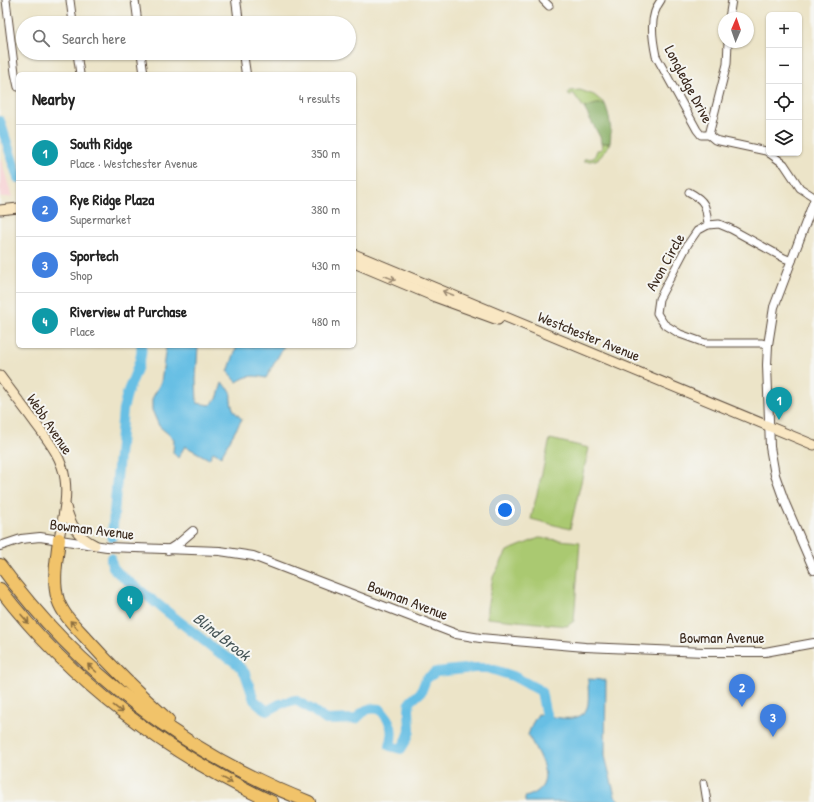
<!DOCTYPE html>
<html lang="en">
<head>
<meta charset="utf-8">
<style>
	:root { --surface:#fff; --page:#f6f6f6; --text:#222; --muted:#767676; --line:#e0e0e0; --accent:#db2777 }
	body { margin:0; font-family:"Patrick Hand",sans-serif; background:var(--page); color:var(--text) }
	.controls { position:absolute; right:12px; top:12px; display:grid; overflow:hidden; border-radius:6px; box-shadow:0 1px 3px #0004 }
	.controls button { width:36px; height:36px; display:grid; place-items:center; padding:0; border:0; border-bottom:1px solid var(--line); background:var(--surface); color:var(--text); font:20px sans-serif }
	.compass { position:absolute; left:718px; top:12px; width:36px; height:36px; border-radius:50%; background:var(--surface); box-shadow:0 1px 3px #0004; rotate:2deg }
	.you { position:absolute; left:505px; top:510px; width:14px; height:14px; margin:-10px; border:3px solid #fff; border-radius:50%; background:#1a73e8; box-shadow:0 0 0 6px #1a73e833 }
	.badge { display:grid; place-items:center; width:26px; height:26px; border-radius:50%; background:var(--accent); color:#fff; font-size:13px; font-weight:700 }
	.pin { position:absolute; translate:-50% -33px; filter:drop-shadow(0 1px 2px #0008) }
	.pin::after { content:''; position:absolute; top:21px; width:14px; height:12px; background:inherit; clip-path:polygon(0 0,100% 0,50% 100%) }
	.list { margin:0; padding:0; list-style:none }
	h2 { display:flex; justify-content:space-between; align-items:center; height:52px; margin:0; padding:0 16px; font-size:17px }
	h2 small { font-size:13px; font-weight:400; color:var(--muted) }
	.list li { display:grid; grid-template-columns:26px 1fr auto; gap:12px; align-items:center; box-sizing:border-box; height:56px; padding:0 16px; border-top:1px solid var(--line) }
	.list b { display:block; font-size:15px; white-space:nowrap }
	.list p { margin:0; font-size:13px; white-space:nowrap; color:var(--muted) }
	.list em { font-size:13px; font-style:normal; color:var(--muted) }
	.icon { flex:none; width:22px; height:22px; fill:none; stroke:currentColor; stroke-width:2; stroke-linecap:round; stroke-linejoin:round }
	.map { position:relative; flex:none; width:814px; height:802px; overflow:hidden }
	.search { position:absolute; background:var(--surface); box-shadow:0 1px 3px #0004; left:16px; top:16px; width:340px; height:44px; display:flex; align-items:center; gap:10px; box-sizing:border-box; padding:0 14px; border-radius:22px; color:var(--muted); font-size:15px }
	.panel { position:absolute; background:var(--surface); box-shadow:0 1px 3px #0004; left:16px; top:72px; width:340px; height:276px; border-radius:6px }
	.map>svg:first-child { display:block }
	.built { fill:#f7cfd2 }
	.green { fill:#aac971; stroke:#727a48 }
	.forest { fill:#87ad63; stroke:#616c40 }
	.water { fill:#67bfe4; stroke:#517481 }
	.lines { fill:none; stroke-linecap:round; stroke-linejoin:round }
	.river { stroke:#67bfe4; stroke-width:10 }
	.minor-casing { stroke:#564638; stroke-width:9 }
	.tertiary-casing { stroke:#564638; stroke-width:10 }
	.secondary-casing { stroke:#564638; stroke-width:11 }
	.motorway-casing { stroke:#564638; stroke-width:14 }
	.minor { stroke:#fff; stroke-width:7 }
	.tertiary { stroke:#fff; stroke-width:8 }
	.secondary { stroke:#f9e7c3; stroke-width:9 }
	.motorway { stroke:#f1c36a; stroke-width:12 }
	.oneway { stroke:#9a8870 }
	.oneway2 { stroke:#8d6f40 }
	.labels { text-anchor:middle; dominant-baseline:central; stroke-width:4; stroke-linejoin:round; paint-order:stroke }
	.street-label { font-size:15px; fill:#3b2a1e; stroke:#f6f6f2 }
	.water-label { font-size:16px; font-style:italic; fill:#485759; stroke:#f6f6f2 }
</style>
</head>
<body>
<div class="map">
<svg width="814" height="802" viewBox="0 0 814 802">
	<rect width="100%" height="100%" fill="#f6f6f2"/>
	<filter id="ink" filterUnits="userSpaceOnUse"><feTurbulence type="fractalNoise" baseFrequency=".025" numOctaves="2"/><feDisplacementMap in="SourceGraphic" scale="8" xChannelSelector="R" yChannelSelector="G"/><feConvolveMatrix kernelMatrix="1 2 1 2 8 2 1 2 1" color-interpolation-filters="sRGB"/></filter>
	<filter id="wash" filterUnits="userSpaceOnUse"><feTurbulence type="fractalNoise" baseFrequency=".012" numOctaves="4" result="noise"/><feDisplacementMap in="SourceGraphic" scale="16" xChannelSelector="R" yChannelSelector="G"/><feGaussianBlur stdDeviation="0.9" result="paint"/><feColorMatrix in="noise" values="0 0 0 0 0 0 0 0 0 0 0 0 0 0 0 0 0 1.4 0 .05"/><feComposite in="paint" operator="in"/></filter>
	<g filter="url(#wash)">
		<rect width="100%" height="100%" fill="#ece4c8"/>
		<polygon class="built" points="0,156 12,197 0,197"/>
		<g class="green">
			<polygon points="580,90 594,95 605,104 597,104 584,108 573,93 570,96 568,93 569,91"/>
			<path d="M601 143H610C601 156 601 162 584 161V159L594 158 597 150 602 149Z"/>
			<polygon points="550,439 589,448 570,529 531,519"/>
			<polygon points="539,538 580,542 574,621 567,626 487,618 487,608 493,577 507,551"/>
		</g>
		<path class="forest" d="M597 104H605C610 117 612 129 610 143H601L600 137 584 108Z"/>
		<g class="water">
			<path d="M166 346H198L196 379 197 403 210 405 217 399 222 383 231 391C230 404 232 411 242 419L221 456 213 452 209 459 185 446 178 458 173 453 174 439 159 426 152 410V399L161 382Z"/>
			<path d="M237 346H284L266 378C253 375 248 375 237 382L228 372Z"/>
			<path d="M588 679 606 680 605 756 615 796 621 802H525V797C561 787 539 756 528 735L532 724 538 714C552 716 584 727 588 704 589 696 588 687 588 679Z"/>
		</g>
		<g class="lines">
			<g class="river">
				<polyline points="0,121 18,178"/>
				<path d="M112 537 123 409C125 403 126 396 128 391 132 380 144 357 141 346"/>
				<path d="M111 558C111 568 116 571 123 577L217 651 235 662 245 673 254 700 267 711 280 704 295 700 311 709 326 720 356 719C365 710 367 707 380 709 391 722 394 728 390 746L401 749 407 739 410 731 409 710 410 702 421 692 426 679 436 672 474 668H488L513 676 541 691 545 711 551 728"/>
			</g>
		</g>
	</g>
	<g filter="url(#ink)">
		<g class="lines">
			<defs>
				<g id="minor">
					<polyline points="6,0 15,73 18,87"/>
					<polyline points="70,0 73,23"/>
					<polyline points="135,0 138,23"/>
					<polyline points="543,0 549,6"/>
					<path d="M661 0C649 16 652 37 656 56L697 130 701 135H709L715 140 766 151 769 153"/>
					<polyline points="729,18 732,0"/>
					<polyline points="77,53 80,74"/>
					<polyline points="141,53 144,74"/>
					<polyline points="709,135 727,64 728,42"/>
					<polyline points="769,153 784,164 800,188 814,197"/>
					<path d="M689 192C706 201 706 206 708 225"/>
					<polyline points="768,345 762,343 705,343 680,334 664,324 660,318 657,313 659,299 688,244 697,231 708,225 719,224 731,229 784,258 792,261"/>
					<polyline points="704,783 707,802"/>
				</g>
				<g id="tertiary">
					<polyline points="236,0 239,23"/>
					<polyline points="243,53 246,74"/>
					<polyline points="814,201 774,307 768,345 767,365 770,447 775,475 785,503 814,570"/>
					<polyline points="0,546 21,539 40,537 107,547 220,551 253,556 456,634 480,638 585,647 704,652 765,652 814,643"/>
					<polyline points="168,550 179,543 193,531"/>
				</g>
				<g id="secondary">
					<polyline points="0,210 18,208"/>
					<polyline points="354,254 814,445"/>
					<polyline points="354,263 435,297 498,320"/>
					<path d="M0 376C11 391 22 405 33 420 46 438 62 456 65 479 68 499 62 520 59 539"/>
					<path d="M66 507C71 526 77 536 95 545"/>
				</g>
				<g id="motorway">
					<path d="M59 539C57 559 52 581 58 600 63 615 75 626 85 637 111 666 139 694 168 720"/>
					<path d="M0 565C78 672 186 754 309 802"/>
					<path d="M0 589C71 682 166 753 272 802"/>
				</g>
			</defs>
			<use href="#minor" class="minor-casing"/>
			<use href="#tertiary" class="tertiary-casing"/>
			<use href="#secondary" class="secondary-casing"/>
			<use href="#motorway" class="motorway-casing"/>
			<use href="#minor" class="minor"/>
			<use href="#tertiary" class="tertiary"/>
			<use href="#secondary" class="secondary"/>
			<use href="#motorway" class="motorway"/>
		</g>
		<defs><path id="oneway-shaft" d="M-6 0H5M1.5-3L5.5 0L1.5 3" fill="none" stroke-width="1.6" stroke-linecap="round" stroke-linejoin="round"/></defs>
		<g class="oneway">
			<use href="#oneway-shaft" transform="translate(390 278) rotate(22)"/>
			<use href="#oneway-shaft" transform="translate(448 293) rotate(-159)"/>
		</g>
		<g class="oneway2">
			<use href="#oneway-shaft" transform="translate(25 619) rotate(49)"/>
			<use href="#oneway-shaft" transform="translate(74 625) rotate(-132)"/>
			<use href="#oneway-shaft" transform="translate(92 668) rotate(-138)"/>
			<use href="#oneway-shaft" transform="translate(118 709) rotate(39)"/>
			<use href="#oneway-shaft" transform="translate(227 780) rotate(28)"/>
		</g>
	</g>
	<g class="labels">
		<g class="street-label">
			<text transform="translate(689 84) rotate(62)">Longledge Drive</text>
			<text transform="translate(665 262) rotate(-61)">Avon Circle</text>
			<text transform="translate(589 336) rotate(22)">Westchester Avenue</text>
			<text transform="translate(50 424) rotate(56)">Webb Avenue</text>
			<text transform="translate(92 529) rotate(7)">Bowman Avenue</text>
			<text transform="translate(408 600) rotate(21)">Bowman Avenue</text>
			<text x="722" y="637">Bowman Avenue</text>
		</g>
		<g class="water-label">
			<text transform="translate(222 636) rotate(38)">Blind Brook</text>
		</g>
	</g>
</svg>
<div class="controls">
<button>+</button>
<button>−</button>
<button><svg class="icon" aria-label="locate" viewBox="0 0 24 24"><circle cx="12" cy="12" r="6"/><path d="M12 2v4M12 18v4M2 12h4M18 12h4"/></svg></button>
<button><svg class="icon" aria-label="layers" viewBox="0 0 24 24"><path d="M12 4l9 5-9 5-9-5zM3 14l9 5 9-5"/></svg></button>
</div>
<svg class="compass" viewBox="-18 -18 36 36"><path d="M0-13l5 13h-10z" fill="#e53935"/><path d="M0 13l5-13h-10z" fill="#767676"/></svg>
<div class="you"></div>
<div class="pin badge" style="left:779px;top:420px;background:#0f9aa8">1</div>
<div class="pin badge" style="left:742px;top:707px;background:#3f7fe0">2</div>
<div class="pin badge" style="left:773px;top:737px;background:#3f7fe0">3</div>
<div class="pin badge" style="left:130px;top:619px;background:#0f9aa8">4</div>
<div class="search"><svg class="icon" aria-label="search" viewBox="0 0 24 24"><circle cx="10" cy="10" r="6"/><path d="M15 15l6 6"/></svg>Search here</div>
<section class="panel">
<h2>Nearby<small>4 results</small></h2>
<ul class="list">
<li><span class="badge" style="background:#0f9aa8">1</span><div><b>South Ridge</b><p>Place · Westchester Avenue</p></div><em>350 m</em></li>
<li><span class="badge" style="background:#3f7fe0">2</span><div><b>Rye Ridge Plaza</b><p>Supermarket</p></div><em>380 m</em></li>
<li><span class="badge" style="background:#3f7fe0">3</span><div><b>Sportech</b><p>Shop</p></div><em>430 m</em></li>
<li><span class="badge" style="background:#0f9aa8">4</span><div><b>Riverview at Purchase</b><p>Place</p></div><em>480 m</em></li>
</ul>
</section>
</div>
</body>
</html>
